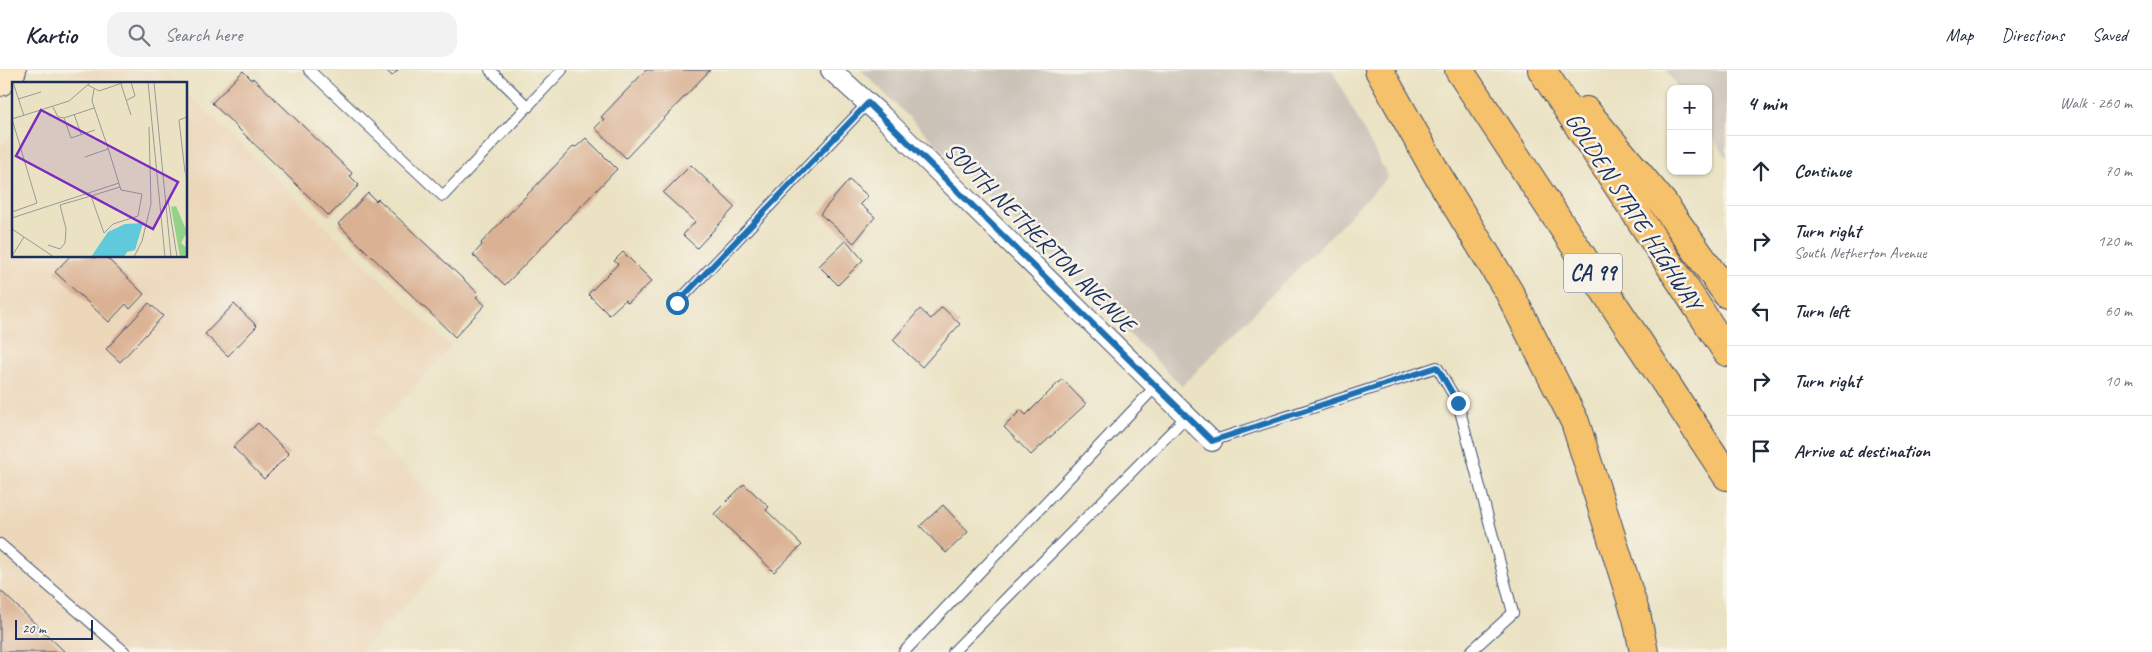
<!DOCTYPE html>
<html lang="en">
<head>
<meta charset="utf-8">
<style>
	:root { --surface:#fff; --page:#f2f2f3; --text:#1f2937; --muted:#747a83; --line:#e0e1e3 }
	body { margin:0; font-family:Caveat,sans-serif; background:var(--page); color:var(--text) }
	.controls { position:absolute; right:15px; top:15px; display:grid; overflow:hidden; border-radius:10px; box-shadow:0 1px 4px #0004 }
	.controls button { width:45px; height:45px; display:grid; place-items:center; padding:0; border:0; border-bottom:1px solid var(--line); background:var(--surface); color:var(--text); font:25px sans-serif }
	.scale { position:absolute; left:15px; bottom:12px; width:78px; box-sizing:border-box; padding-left:5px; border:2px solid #1b2f5e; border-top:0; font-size:14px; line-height:18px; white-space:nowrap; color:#1b2f5e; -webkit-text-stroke:4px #f7f3e8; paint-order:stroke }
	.stop { position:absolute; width:15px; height:15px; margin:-11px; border:4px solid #1f6fb2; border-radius:50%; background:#fff }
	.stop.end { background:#1f6fb2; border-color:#fff; box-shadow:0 1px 5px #0008 }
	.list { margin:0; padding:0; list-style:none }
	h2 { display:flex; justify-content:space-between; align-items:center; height:65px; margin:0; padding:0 20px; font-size:21px }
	h2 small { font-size:16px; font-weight:400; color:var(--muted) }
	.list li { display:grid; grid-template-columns:32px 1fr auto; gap:15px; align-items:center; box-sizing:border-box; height:70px; padding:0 20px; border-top:1px solid var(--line) }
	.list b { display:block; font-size:19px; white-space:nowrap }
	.list p { margin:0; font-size:16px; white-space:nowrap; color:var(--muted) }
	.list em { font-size:16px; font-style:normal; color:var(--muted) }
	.icon { flex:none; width:28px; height:28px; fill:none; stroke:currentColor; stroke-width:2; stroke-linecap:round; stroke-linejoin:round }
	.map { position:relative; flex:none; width:1727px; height:582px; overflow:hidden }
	header { display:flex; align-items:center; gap:30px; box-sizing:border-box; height:70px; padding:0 25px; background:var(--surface); border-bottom:1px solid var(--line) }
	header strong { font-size:24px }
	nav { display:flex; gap:28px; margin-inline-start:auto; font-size:18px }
	.search { width:350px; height:45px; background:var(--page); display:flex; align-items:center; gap:12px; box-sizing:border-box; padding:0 18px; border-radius:15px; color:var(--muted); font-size:19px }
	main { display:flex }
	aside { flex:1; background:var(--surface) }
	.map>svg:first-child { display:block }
	.built { fill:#ecd7ba }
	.industrial { fill:#cbc2b8 }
	.building { fill:#dab193 }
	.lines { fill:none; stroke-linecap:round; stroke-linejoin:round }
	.service-casing { stroke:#3a4a6d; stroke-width:12 }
	.minor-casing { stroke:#3a4a6d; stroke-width:22 }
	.secondary-casing { stroke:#3a4a6d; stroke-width:30 }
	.motorway-casing { stroke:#3a4a6d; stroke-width:30 }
	.service { stroke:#fff; stroke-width:10 }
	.minor { stroke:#fff; stroke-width:20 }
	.secondary { stroke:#fbe6c4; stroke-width:28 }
	.motorway { stroke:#f5c16b; stroke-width:28 }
	.route { stroke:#1f6fb2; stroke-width:6 }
	.labels { text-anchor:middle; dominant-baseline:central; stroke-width:5; stroke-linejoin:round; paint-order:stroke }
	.shield { fill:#f7f3e8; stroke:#5d6a87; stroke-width:1 }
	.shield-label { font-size:22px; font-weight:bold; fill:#1b2f5e }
	.street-label { font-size:24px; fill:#1b2f5e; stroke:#f7f3e8 }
	.inset-road { fill:none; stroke:#979a9a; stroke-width:1 }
	.view { fill:#7b2cbf; fill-opacity:0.15; stroke:#7b2cbf; stroke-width:2.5 }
	.inset-edge { fill:none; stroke:#1b2f5e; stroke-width:2.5 }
</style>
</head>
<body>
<header>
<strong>Kartio</strong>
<div class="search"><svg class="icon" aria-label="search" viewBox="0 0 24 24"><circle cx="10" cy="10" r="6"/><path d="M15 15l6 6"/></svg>Search here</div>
<nav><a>Map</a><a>Directions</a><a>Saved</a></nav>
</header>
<main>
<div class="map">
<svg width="1727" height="582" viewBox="0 0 1727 582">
	<rect width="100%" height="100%" fill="#f7f3e8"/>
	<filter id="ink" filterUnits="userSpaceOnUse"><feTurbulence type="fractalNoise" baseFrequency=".02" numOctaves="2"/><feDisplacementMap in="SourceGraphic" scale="10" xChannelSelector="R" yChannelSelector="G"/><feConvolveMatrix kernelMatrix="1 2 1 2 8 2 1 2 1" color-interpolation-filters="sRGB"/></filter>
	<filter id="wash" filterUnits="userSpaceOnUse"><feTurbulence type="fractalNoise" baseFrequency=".0096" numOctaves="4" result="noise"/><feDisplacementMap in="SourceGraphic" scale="20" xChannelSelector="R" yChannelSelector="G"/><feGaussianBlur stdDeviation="1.12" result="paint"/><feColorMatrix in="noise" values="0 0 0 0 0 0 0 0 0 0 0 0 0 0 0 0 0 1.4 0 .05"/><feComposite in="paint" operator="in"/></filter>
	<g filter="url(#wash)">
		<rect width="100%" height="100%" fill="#eae2c2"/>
		<g class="built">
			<polygon points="72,0 163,0 178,14 59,14"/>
			<polygon points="186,22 451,277 370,364 475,462 360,582 0,582 0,76 14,61 14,186 186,186"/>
		</g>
		<g class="industrial">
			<polygon points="861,0 1332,0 1388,107 1182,316"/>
			<polygon points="1666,0 1727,0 1727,88 1708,61 1708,19 1679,19"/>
		</g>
		<g id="blocks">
			<g class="building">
				<polygon points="386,0 398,0 392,6"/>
				<polygon points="646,0 710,0 626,88 595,58 604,49 601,47"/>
				<polygon points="243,1 252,10 253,8 352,103 350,106 359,115 329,146 212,33"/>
				<polygon points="586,68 617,99 505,215 473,185 482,175 481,173 574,76 576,77"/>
				<polygon points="691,95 735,137 697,178 683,165 695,152 663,123"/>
				<polygon points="849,110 868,126 860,134 875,147 854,173 820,144"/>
				<polygon points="368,123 376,131 378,129 479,224 476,227 485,235 455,267 338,154"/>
				<polygon points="846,170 863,190 838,215 819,196"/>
				<polygon points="623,182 652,211 628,233 625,230 609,245 588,224 618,194 614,191"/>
				<polygon points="70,186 91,186 93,188 105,186 144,224 130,239 126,234 109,252 55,202"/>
				<polygon points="149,233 163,246 120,292 106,279"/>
				<polygon points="234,234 257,256 228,286 205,264"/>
				<polygon points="942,237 960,254 922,297 893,270 920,239 931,249"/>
				<polygon points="1062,309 1086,334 1031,385 1004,357 1021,340 1026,345"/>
				<polygon points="258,353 289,384 264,409 233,377"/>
				<polygon points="744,414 769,437 766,440 802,475 774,502 714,444"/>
				<polygon points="943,435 968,462 946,483 920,456"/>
				<polygon points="0,520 65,582 0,582"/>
			</g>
		</g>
	</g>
	<g filter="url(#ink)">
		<use href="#blocks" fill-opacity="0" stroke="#3a4a6d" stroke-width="1"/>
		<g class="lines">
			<defs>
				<g id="service">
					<polyline points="309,0 443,126 562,0"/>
					<polyline points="490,0 528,37"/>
					<polyline points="677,233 868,33"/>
					<polyline points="1212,371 1437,297 1458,333 1513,543 1470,582"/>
					<polyline points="0,474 125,582"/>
					<polyline points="904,582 1156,316"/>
					<polyline points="953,582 1187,346"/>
				</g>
				<polyline id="minor" points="831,0 883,47 1212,371"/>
				<polyline id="secondary" points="0,12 12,0"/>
				<g id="motorway">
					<polyline points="1379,0 1437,104 1509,222 1575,352 1637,548 1644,582"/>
					<polyline points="1459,0 1727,406"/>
					<polyline points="1542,0 1727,282"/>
					<polyline points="1586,41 1663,133 1727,224"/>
				</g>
			</defs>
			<use href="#service" class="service-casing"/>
			<use href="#minor" class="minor-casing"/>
			<use href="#secondary" class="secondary-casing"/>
			<use href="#motorway" class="motorway-casing"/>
			<use href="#service" class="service"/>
			<use href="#minor" class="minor"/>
			<use href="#secondary" class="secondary"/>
			<use href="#motorway" class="motorway"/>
		</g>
	</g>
	<g class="lines" filter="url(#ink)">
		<polyline class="route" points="677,233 868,33 1212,371 1437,297 1458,333"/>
	</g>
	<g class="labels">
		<rect class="shield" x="1564" y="183.5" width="58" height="39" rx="4"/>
		<g class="shield-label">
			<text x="1593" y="203">CA 99</text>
		</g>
		<g class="street-label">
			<text transform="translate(1634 141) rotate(57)">GOLDEN STATE HIGHWAY</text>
			<text transform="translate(1040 167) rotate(45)">SOUTH NETHERTON AVENUE</text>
		</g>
	</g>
	<g transform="translate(12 12)">
		<rect width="175" height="175" fill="#eae2c2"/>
		<path d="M164 124 175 150 169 161 175 166V175H168L159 125Z" fill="#93d389"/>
		<path d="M131 141 123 168 115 170 112 175H79L96 150 113 142Z" fill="#60c9db"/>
		<path class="inset-road" d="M1 0 12 34M136 0 153 175M142 0 159 175M109 2 119 33M76 3 87 9 113 0M82 7 80 19 97 69 108 105 109 108 130 112 126 134 101 142 92 151 79 114 108 105M6 17 29 10M115 18 123 14 119 0M41 25 46 35 52 36 82 26M62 32 69 52M52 36 59 56 83 48M0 37 57 19 79 0M73 75 96 67M173 90 167 38 175 35M174 90 175 105M156 118 165 175M0 130 25 121 0 37M0 136 107 101M0 147 42 175M36 163 48 167 53 161 54 147 48 123 79 114M0 174 12 155M122 175 130 159 139 122 137 45"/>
		<path class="view" d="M29 28 166 100 141 147 4 74Z"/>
		<rect width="175" height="175" class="inset-edge"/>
	</g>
</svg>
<div class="controls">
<button>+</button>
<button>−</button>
</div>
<div class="scale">20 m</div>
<div class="stop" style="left:677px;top:233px"></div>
<div class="stop end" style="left:1458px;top:333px"></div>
</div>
<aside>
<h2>4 min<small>Walk · 260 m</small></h2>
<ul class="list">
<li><svg class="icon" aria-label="ahead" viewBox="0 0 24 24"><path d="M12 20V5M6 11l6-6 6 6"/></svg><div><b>Continue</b></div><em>70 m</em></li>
<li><svg class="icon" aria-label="right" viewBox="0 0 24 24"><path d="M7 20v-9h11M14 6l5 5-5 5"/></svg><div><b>Turn right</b><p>South Netherton Avenue</p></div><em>120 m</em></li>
<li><svg class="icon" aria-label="left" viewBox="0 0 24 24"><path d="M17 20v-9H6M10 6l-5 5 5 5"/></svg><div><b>Turn left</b></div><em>60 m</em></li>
<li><svg class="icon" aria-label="right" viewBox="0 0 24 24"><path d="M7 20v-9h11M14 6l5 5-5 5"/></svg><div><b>Turn right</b></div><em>10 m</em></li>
<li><svg class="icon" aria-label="arrive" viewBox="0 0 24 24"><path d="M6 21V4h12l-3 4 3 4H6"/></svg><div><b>Arrive at destination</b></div></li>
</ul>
</aside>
</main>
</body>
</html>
